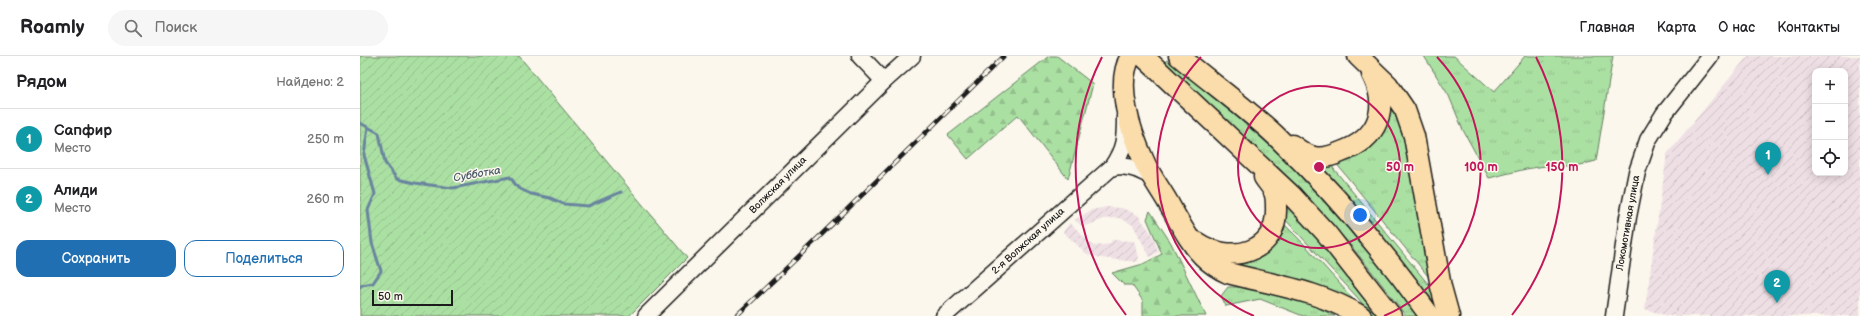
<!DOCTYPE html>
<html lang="ru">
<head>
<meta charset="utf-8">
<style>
	:root { --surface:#fff; --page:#f6f6f6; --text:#202124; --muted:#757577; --line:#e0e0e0; --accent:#1f6fb2 }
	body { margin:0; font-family:"Balsamiq Sans",sans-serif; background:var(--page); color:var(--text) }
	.controls { position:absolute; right:12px; top:12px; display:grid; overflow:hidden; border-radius:8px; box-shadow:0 2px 10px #0003 }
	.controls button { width:36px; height:36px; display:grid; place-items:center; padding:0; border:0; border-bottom:1px solid var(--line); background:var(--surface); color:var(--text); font:20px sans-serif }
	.scale { position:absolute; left:12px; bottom:10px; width:81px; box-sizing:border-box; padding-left:4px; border:2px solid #1c1c1c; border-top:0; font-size:11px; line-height:14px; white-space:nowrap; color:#1c1c1c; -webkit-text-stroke:3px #fbf7ec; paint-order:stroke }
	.you { position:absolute; left:1000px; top:159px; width:14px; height:14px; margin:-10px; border:3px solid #fff; border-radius:50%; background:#1a73e8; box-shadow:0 0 0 6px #1a73e833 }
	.badge { display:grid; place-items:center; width:26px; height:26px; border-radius:50%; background:var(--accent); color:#fff; font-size:13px; font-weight:700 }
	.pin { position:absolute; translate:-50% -33px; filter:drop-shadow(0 1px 2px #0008) }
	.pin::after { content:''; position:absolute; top:21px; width:14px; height:12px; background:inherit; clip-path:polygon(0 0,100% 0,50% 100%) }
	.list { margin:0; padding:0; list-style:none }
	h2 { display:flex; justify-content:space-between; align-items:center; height:52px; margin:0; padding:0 16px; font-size:17px }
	h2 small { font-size:13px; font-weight:400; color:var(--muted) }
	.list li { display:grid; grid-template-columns:26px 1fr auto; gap:12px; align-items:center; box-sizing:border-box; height:60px; padding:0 16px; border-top:1px solid var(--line) }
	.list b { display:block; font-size:15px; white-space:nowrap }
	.list p { margin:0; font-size:13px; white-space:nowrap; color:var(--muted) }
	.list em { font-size:13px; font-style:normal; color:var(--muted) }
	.actions { display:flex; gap:8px; padding:12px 16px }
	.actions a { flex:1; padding:9px 0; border:1px solid var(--accent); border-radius:12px; text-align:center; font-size:14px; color:var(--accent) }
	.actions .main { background:var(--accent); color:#fff }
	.icon { flex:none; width:22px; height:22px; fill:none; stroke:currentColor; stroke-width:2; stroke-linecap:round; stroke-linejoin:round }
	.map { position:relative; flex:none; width:1500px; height:260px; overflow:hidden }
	header { display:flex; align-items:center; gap:24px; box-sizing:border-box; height:56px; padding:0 20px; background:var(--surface); border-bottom:1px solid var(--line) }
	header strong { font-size:19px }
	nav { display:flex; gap:22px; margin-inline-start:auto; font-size:14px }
	.search { width:280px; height:36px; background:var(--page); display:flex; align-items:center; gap:10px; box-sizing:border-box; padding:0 14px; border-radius:22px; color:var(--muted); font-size:15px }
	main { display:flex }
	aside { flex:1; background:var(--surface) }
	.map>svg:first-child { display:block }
	.industrial { fill:url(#industrial-furrows); fill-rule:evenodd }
	.grass { fill:url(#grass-tufts); stroke:#647e60 }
	.forest { fill:url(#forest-firs); stroke:#647e60 }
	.garden { fill:url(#garden-furrows); stroke:#647e60 }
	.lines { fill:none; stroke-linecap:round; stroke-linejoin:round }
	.stream { stroke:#69849f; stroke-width:3 }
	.minor-casing { stroke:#1c1c1c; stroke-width:19 }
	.major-casing { stroke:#1c1c1c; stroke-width:23 }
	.minor { stroke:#fbf7ec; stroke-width:16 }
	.major { stroke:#fbddab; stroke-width:20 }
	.rail-casing { stroke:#1c1c1c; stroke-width:4.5 }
	.rail { stroke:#fbf7ec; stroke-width:3; stroke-dasharray:9; stroke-linecap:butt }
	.ring { fill:none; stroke:#c2185b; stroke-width:2 }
	.labels { text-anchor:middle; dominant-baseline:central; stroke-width:3; stroke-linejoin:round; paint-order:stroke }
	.street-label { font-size:10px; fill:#1c1c1c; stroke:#fbf7ec }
	.water-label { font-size:11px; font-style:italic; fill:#495969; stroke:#fbf7ec }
	.centre { fill:#c2185b; stroke:#fbf7ec; stroke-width:2 }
	.ring-label { font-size:12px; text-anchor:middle; font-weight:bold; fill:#c2185b; stroke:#fbf7ec; stroke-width:3; stroke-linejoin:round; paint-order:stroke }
</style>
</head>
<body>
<header>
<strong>Roamly</strong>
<div class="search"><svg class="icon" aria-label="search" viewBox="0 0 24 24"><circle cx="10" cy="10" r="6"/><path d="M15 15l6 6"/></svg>Поиск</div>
<nav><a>Главная</a><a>Карта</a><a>О нас</a><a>Контакты</a></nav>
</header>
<main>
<aside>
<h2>Рядом<small>Найдено: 2</small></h2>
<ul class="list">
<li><span class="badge" style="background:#0f9aa8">1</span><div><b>Сапфир</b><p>Место</p></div><em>250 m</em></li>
<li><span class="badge" style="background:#0f9aa8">2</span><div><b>Алиди</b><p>Место</p></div><em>260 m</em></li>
</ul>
<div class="actions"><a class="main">Сохранить</a><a>Поделиться</a></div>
</aside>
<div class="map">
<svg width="1500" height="260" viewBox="0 0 1500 260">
	<defs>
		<pattern id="industrial-furrows" width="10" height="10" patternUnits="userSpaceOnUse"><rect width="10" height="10" fill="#eedfe4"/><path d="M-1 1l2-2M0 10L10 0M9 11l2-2" fill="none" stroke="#ccbfc3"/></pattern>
		<pattern id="grass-tufts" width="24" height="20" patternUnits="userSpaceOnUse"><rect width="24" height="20" fill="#abe0a3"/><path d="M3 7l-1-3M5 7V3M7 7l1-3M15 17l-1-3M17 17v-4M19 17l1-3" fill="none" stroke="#93c08c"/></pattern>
		<pattern id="forest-firs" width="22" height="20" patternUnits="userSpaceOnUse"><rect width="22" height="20" fill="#abe0a3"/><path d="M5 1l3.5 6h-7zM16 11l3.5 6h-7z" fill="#93c08c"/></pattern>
		<pattern id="garden-furrows" width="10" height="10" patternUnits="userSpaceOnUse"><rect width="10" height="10" fill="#abe0a3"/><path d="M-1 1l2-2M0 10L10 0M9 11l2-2" fill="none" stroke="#93c08c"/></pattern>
	</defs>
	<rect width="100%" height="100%" fill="#fbf7ec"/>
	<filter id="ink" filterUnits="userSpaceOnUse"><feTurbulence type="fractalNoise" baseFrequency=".025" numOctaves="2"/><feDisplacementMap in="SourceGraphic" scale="8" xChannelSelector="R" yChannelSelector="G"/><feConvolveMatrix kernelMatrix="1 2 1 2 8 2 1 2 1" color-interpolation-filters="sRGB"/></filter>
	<g filter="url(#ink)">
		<g class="industrial">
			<path d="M1388 0H1500V260H1308L1285 253 1307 98ZM1455 15H1485V117H1455Z"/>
			<polygon points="747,151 762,152 778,159 793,180 798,196 790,201 773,169 760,162 744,163 723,171 715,164 731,154"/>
			<polygon points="710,167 734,190 750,188 752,184 774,185 779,201 777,206 741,202 727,198 703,176"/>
		</g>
		<g class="grass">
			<polygon points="1064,0 1094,0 1134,36 1165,0 1253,0 1236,105 1215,110 1185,110 1166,113 1129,122 1103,74 1089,40"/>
			<path d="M807 4C878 61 951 120 1008 192 1026 214 1042 237 1059 260H1046C1019 225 993 190 963 158 913 105 858 56 805 6Z"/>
			<polygon points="1029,39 1039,55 1072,225 975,106"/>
			<polygon points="969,107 1073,234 1078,251 1022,181 957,108"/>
			<polygon points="925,142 1026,260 1015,260 1010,257 997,241 923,161"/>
			<polygon points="922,166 945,189 1003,254 877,214 862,202"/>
			<polygon points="868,231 880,231 940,243 975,260 943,260 900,243 866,250 861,240"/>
		</g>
		<g class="forest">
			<polygon points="689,0 697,0 733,28 708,123 658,59 608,103 588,79"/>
			<polygon points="790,155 811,187 846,260 783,260 783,245 772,229 764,229 752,217 783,208 802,198 787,163"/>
		</g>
		<polygon class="garden" points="0,0 159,0 327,202 269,260 0,260"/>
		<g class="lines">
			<g class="stream">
				<polyline points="0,67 19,77 25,107 37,123 55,127 93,132 150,121 158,132 171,138 190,142 204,148 228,150 261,136"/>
				<polyline points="0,231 2,229 13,227 21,215 12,187 8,154 15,138 4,99 8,71"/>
			</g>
			<defs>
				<g id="minor">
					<polyline points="500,0 524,25"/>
					<path d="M752 111C768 108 781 113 794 123"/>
					<polyline points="286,260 524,25 552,0"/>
					<path d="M584 260 752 111C765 92 765 83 765 60"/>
					<polyline points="1254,260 1268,161 1277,116 1288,84 1304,58 1350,0"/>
				</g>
				<g id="major">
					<path d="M771 0C754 28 771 77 784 105 790 120 802 135 810 150 820 167 829 186 843 200 851 208 859 213 868 217 914 229 960 235 1001 260"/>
					<polyline points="783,0 932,140 966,177 1031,260"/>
					<path d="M819 0C850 26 885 51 915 79 972 134 1024 195 1070 260"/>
					<polyline points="998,0 1028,29 1045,54 1054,80 1081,231 1089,260"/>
					<path d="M932 89C939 94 945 99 954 101 963 103 972 100 981 96 1018 83 1030 53 1012 18"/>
					<path d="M836 186C870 209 918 198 916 151 916 148 916 143 915 139 914 133 907 126 904 121"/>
				</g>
			</defs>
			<use href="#minor" class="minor-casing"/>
			<use href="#major" class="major-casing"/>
			<use href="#minor" class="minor"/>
			<use href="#major" class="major"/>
			<defs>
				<polyline id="rail" points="376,260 458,182 644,0"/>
			</defs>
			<use href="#rail" class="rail-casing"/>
			<use href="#rail" class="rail"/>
		</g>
	</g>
	<g class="ring">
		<circle cx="959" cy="111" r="81"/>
		<path d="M894 260A162 162 0 0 1 841 1M1077 1A162 162 0 0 1 1024 260"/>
		<path d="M766 259A243 243 0 0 1 742 1M1176 1A243 243 0 0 1 1152 259"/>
	</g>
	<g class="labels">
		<g class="street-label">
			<text transform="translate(418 129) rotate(-45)">Волжская улица</text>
			<text transform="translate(1268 167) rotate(-80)">Локомотивная улица</text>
			<text transform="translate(668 185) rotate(-42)">2-я Волжская улица</text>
		</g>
		<g class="water-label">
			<text transform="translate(117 118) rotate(-10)">Субботка</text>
		</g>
	</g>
	<circle cx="959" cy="111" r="6" class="centre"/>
	<g class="ring-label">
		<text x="1040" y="115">50 m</text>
		<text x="1121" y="115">100 m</text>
		<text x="1202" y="115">150 m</text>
	</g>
</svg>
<div class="controls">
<button>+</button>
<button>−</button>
<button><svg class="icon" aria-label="locate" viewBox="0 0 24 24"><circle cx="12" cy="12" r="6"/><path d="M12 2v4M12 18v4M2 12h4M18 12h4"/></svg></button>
</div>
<div class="scale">50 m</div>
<div class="you"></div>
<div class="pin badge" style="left:1408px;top:119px;background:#0f9aa8">1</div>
<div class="pin badge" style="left:1417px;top:247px;background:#0f9aa8">2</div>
</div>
</main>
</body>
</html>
